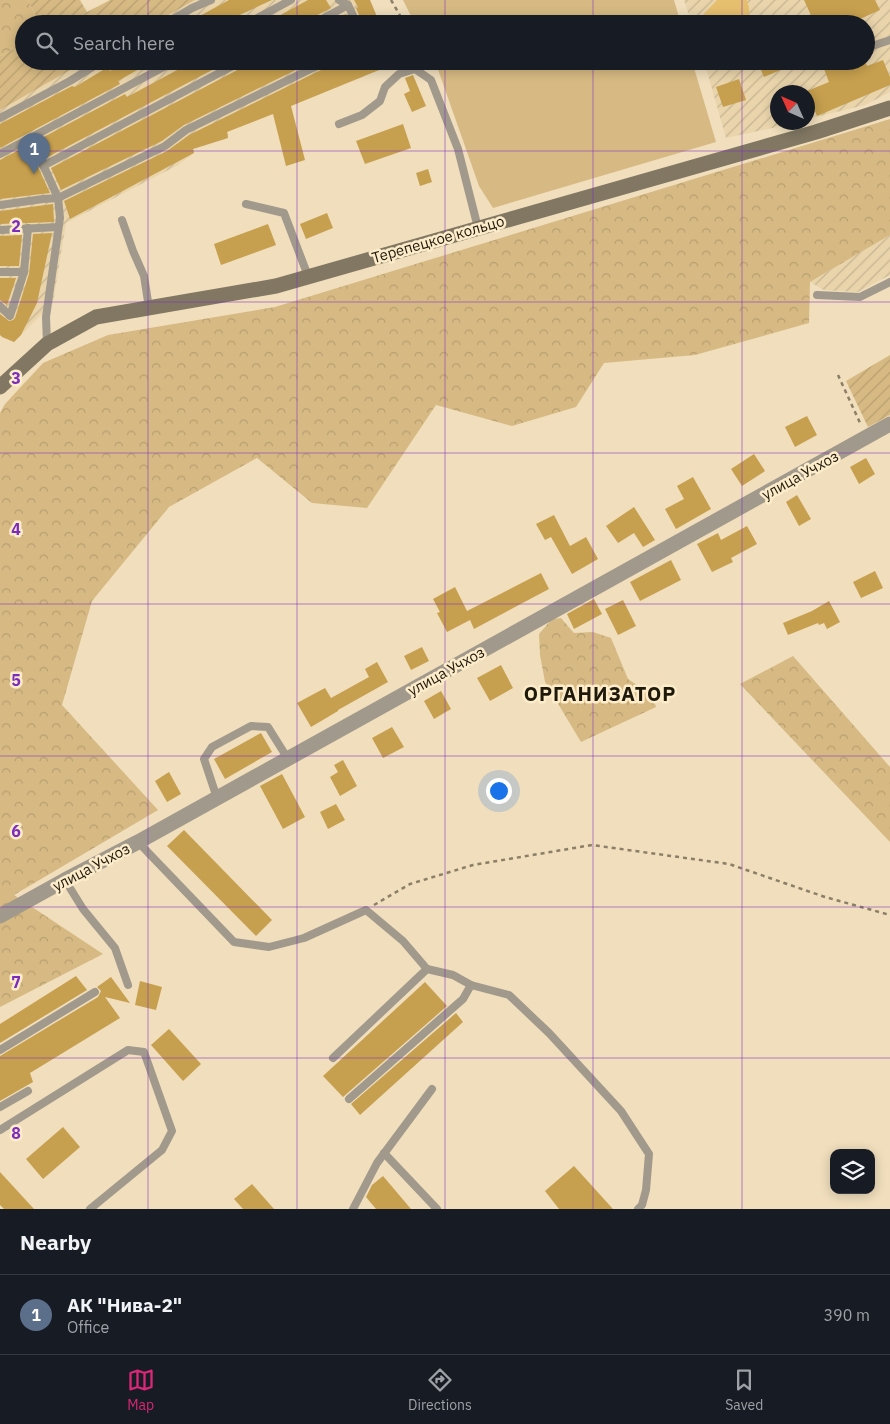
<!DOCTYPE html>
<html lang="en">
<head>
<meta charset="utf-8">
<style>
	:root { --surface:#171b24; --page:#242831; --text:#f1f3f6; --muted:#9ea1a6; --line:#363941; --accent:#db2777 }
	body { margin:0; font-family:"IBM Plex Sans",sans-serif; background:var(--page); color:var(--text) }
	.controls { position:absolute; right:15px; bottom:15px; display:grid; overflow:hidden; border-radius:10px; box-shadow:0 2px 12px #0003 }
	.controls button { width:45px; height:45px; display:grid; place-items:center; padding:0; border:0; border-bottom:1px solid var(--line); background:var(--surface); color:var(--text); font:25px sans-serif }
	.compass { position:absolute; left:770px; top:85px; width:45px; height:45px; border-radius:50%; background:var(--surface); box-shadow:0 2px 12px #0003; rotate:315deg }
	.you { position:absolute; left:498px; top:790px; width:18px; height:18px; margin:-12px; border:4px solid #fff; border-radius:50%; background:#1a73e8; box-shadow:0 0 0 8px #1a73e833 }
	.badge { display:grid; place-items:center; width:32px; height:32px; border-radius:50%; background:var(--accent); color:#fff; font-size:16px; font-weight:700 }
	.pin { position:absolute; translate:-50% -41px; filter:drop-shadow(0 1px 2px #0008) }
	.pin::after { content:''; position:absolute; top:26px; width:18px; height:15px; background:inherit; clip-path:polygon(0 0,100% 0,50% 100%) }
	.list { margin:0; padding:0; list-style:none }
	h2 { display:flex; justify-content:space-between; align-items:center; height:65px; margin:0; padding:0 20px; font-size:21px }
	h2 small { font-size:16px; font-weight:400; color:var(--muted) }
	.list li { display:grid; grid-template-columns:32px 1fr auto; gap:15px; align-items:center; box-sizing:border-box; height:80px; padding:0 20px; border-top:1px solid var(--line) }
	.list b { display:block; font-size:19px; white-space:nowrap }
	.list p { margin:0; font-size:16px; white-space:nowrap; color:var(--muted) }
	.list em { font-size:16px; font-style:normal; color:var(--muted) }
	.icon { flex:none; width:28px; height:28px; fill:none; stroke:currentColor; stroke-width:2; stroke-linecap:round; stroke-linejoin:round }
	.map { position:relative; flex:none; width:890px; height:1209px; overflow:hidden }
	.search { position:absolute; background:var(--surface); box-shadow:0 2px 12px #0003; left:15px; right:15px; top:15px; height:55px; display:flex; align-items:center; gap:12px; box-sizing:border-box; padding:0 18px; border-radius:28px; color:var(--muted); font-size:19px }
	.sheet { height:145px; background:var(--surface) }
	nav { display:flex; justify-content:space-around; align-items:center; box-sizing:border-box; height:70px; border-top:1px solid var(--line); background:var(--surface); font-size:14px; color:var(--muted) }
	nav a { display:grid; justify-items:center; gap:2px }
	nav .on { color:var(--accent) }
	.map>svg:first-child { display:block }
	.industrial { fill:url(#industrial-furrows) }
	.green { fill:#d7ba83 }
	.forest { fill:url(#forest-crowns) }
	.garden { fill:url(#garden-furrows) }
	.water { fill:#e6bf6e }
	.building { fill:#c7a04f }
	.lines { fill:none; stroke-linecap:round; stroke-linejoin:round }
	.path { stroke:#8b7f67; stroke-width:2.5; stroke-dasharray:4 4; stroke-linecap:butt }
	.lane { stroke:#a1998b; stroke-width:8 }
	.street { stroke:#a1998b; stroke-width:15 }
	.secondary { stroke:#817762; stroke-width:15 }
	.grid { fill:none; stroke:#7b2cbf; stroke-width:1; stroke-opacity:0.55 }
	.labels { text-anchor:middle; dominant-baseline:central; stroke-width:5; stroke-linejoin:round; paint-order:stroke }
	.street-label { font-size:15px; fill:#1f190c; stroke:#fdecc9 }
	.district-label { font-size:20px; font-weight:bold; letter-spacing:1px; fill:#1f190c; stroke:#fdecc9 }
	.grid-label { font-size:16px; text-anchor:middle; font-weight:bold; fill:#7b2cbf; stroke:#fdecc9; stroke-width:5; stroke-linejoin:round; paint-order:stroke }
</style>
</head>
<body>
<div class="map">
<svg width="890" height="1209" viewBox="0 0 890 1209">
	<defs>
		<pattern id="industrial-furrows" width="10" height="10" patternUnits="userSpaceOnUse" patternTransform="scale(1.25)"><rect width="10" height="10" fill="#e9d4ab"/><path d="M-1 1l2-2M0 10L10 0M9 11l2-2" fill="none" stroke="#c7b592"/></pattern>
		<pattern id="forest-crowns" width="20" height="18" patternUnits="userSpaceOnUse" patternTransform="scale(1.25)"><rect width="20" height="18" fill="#d7ba83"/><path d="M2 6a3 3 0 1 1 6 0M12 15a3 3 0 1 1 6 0" fill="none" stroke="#b89f70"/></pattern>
		<pattern id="garden-furrows" width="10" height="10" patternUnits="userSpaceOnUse" patternTransform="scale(1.25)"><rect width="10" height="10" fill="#d7ba83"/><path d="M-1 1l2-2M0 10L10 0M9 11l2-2" fill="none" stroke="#b89f70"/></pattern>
	</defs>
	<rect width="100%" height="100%" fill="#f0debc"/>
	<g class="industrial">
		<polygon points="195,0 370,0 380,24 152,24"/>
		<polygon points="684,0 890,0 890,92 865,105 808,119 808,92 778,92 778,122 795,123 726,138 704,61 866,61 866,24 692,24"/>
		<polygon points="86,61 396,61 397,63 228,131 228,138 193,149 194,153 178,165 66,223 53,303 14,342 0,335 0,110"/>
		<polygon points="890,235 890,275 858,292 824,290 810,282"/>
	</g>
	<g class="green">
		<polygon points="403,0 674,0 681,24 415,24"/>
		<polygon points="435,61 692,61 716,142 493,208 479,186"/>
	</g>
	<g class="forest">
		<polygon points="0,0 28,0 39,24 24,24 24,44 0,56"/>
		<polygon points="890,119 890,235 810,282 809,323 695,355 604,363 576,407 512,426 436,405 367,508 312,503 257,458 169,507 92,601 62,705 158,810 14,895 103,954 0,1007 0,413 5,404 43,363 108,335 275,307"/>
		<polygon points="561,618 574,633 593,632 611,638 628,679 653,696 656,707 581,742 545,682 540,655 539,634 552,619"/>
		<polygon points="793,656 890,767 890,842 740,684"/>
	</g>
	<g class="garden">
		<polygon points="28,0 80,0 87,12 110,0 195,0 152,24 39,24"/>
		<polygon points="24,44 24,61 86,61 0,110 0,56"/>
		<polygon points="890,355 890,415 868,427 846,381"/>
	</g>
	<polygon class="water" points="717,0 747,0 749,8 749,23 707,24 703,15"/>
	<g class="building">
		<polygon points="229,0 272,0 220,24 185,24"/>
		<polygon points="308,0 326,0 331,8 310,19 307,24 264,24"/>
		<polygon points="354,0 370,0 380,24 363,24 356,8 358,7"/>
		<polygon points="804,0 875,0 880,10 849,24 815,24"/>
		<polygon points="346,14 351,24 325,24 336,18"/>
		<polygon points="883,60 890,77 890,85 817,116 807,91 829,82 821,61 865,61 867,66"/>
		<polygon points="128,61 153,61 118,81 120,84 0,148 0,124 72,86 75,87 108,67 110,71"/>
		<polygon points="194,61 229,61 46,158 38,140 125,94 127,97"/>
		<polygon points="248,61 314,61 184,125 162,141 61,190 51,168 245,66"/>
		<polygon points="333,61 401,61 291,106 305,160 286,166 273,114 227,132 228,138 193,149 194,153 70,219 64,201 167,151 189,135 329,66"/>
		<polygon points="757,61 802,61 764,77"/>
		<polygon points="413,75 426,106 412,112 404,94 410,91 405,78"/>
		<polygon points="739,79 746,100 723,107 716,87"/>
		<polygon points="403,124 411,148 365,164 356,141"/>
		<polygon points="28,145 50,193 0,199 0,160"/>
		<polygon points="428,169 432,182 420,186 416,173"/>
		<polygon points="53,204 54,222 0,224 0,211"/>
		<polygon points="327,213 333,228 306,239 300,224"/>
		<polygon points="268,224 276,245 221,265 214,244"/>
		<polygon points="52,233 37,303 21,335 14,342 2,337 0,335 0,314 9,321 13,320 15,318 29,274 33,234"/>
		<polygon points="22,235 19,266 0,266 0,236"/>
		<polygon points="0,278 16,278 7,305 0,300"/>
		<polygon points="807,416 817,435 795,447 785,427"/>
		<polygon points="754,454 765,471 742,486 731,469"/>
		<polygon points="866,458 875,474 859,484 850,467"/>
		<polygon points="693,477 711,509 676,529 665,509 684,499 677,486"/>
		<polygon points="797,495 811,519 799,526 786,502"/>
		<polygon points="634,507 655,540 643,547 634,533 618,543 606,526"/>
		<polygon points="554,515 570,546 586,537 598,559 572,574 551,537 545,540 536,524"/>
		<polygon points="747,526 757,544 731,558 733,562 712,572 697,544 718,533 721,540"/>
		<polygon points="671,560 681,580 640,601 630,582"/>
		<polygon points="875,571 883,588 861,598 853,582"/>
		<polygon points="541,573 549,589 474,629 470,620 447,632 437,613 440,612 433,599 455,587 467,611"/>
		<polygon points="594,599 602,614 574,629 567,614"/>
		<polygon points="623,600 636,626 618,635 605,609"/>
		<polygon points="829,601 840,622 827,629 824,623 819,625 818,623 788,635 783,623 812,611"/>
		<polygon points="422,647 429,661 411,670 404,656"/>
		<polygon points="377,662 388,682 338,710 338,711 311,727 297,703 325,688 331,698 369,677 365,669"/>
		<polygon points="501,665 513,688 490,701 477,678"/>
		<polygon points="441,691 451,709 434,719 424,701"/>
		<polygon points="392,727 404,747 383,758 372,738"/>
		<polygon points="261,733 272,752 225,779 214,759"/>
		<polygon points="343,760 357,786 340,796 330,777 338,772 334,765"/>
		<polygon points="169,772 181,794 167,802 155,781"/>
		<polygon points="282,774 305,817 283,829 260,786"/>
		<polygon points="336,804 345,820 328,829 320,812"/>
		<polygon points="184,830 272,920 256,936 167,846"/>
		<polygon points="76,976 87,990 0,1043 0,1024"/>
		<polygon points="111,977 130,1003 105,997 120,1018 30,1073 33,1082 0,1101 0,1056 98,997 101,991 97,987"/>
		<polygon points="140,981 162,987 156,1010 135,1005"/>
		<polygon points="425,982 447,1006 343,1097 323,1076"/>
		<polygon points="456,1013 463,1022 360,1115 351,1104"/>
		<polygon points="169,1029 201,1064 183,1081 151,1045"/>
		<polygon points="63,1127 80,1147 43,1179 26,1159"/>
		<polygon points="574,1166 613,1209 559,1209 545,1191"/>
		<polygon points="0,1172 34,1209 4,1209 0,1205"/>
		<polygon points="383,1176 411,1209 376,1209 366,1197 372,1185"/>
		<polygon points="252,1184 274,1209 243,1209 234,1199"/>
	</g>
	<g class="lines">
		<g class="path">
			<polyline points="391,0 405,24"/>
			<polyline points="838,375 861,425"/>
			<polyline points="374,905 410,884 473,865 592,845 729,864 825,897 890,915"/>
		</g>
		<g class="lane">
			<polyline points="339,0 348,5 357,24"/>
			<polyline points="165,24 192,8 211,0"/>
			<polyline points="246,24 291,0"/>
			<polyline points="313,24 348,5"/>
			<polyline points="869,47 890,40"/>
			<polyline points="0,118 70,81 102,61"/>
			<polyline points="339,124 362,115 380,101 385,87 399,74 415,69 431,80 458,149 478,228"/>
			<polyline points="0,154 175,61"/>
			<polyline points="43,166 242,61"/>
			<polyline points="246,204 284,213 308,276"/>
			<polyline points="0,205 43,199 58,198 31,138"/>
			<polyline points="122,220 133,251 144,276 149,308"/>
			<polyline points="0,230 58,227"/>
			<polyline points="0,272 24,272"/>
			<polyline points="817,295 860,297 890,282"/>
			<polyline points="0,306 10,316 24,272 28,228"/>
			<polyline points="47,344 46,317 60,218 58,198 165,146 186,130 327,61"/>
			<polyline points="217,798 204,759 212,747 251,726 268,727 288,759"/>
			<polyline points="138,842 234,942 269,947 304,938 366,910 403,941 427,969"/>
			<polyline points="65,880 83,909 115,948 128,985"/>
			<polyline points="471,985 509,995 549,1033 621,1111 649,1154 646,1190 642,1205 638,1209"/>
			<polyline points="0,1050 95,992"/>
			<polyline points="333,1058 427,969 453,975 471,985 463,999 349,1099"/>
			<polyline points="0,1107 28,1091"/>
			<polyline points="0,1130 128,1050 144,1052 172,1131 162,1150 90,1209"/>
			<polyline points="384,1153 437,1209"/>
			<polyline points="353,1209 377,1163 432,1089"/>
		</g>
		<polyline class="street" points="0,916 65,880 138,842 890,424"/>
		<polyline class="secondary" points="0,387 47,344 96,317 276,286 816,132 890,108"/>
	</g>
	<path class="grid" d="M148 0V24M297 0V24M445 0V24M593 0V24M742 0V24M148 61V1209M297 61V1209M445 61V1209M593 61V1209M742 61V1209M0 151H890M0 302H890M0 453H890M0 604H890M0 756H890M0 907H890M0 1058H890"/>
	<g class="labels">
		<g class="street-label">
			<text transform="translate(438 239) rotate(-16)">Терепецкое кольцо</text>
			<text transform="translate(800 475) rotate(-29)">улица Учхоз</text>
			<text transform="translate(446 671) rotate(-29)">улица Учхоз</text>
			<text transform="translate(91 867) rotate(-28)">улица Учхоз</text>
		</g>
		<g class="district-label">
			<text x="600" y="693">ОРГАНИЗАТОР</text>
		</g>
	</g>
	<g class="grid-label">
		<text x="16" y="232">2</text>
		<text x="16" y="384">3</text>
		<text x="16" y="535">4</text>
		<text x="16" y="686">5</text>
		<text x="16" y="837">6</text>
		<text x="16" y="988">7</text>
		<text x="16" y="1139">8</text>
	</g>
</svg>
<div class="controls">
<button><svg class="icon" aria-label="layers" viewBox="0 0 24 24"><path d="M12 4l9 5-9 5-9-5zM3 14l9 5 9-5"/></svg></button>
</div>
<svg class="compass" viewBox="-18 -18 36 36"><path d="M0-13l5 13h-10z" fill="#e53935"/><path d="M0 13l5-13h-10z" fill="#9ea1a6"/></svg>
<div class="you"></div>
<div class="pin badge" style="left:34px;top:174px;background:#5c6f8a">1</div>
<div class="search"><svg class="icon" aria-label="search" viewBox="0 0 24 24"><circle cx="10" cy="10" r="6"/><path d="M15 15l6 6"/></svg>Search here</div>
</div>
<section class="sheet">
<h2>Nearby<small></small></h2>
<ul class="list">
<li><span class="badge" style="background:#5c6f8a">1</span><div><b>АК &quot;Нива-2&quot;</b><p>Office</p></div><em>390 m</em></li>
</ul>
</section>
<nav>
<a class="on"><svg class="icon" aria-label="map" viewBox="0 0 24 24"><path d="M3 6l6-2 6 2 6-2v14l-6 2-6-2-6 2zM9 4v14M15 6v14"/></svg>Map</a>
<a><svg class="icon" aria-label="directions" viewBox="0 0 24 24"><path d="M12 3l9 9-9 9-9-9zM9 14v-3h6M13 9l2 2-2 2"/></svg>Directions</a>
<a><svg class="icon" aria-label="saved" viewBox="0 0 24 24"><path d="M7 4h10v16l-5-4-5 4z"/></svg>Saved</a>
</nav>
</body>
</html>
